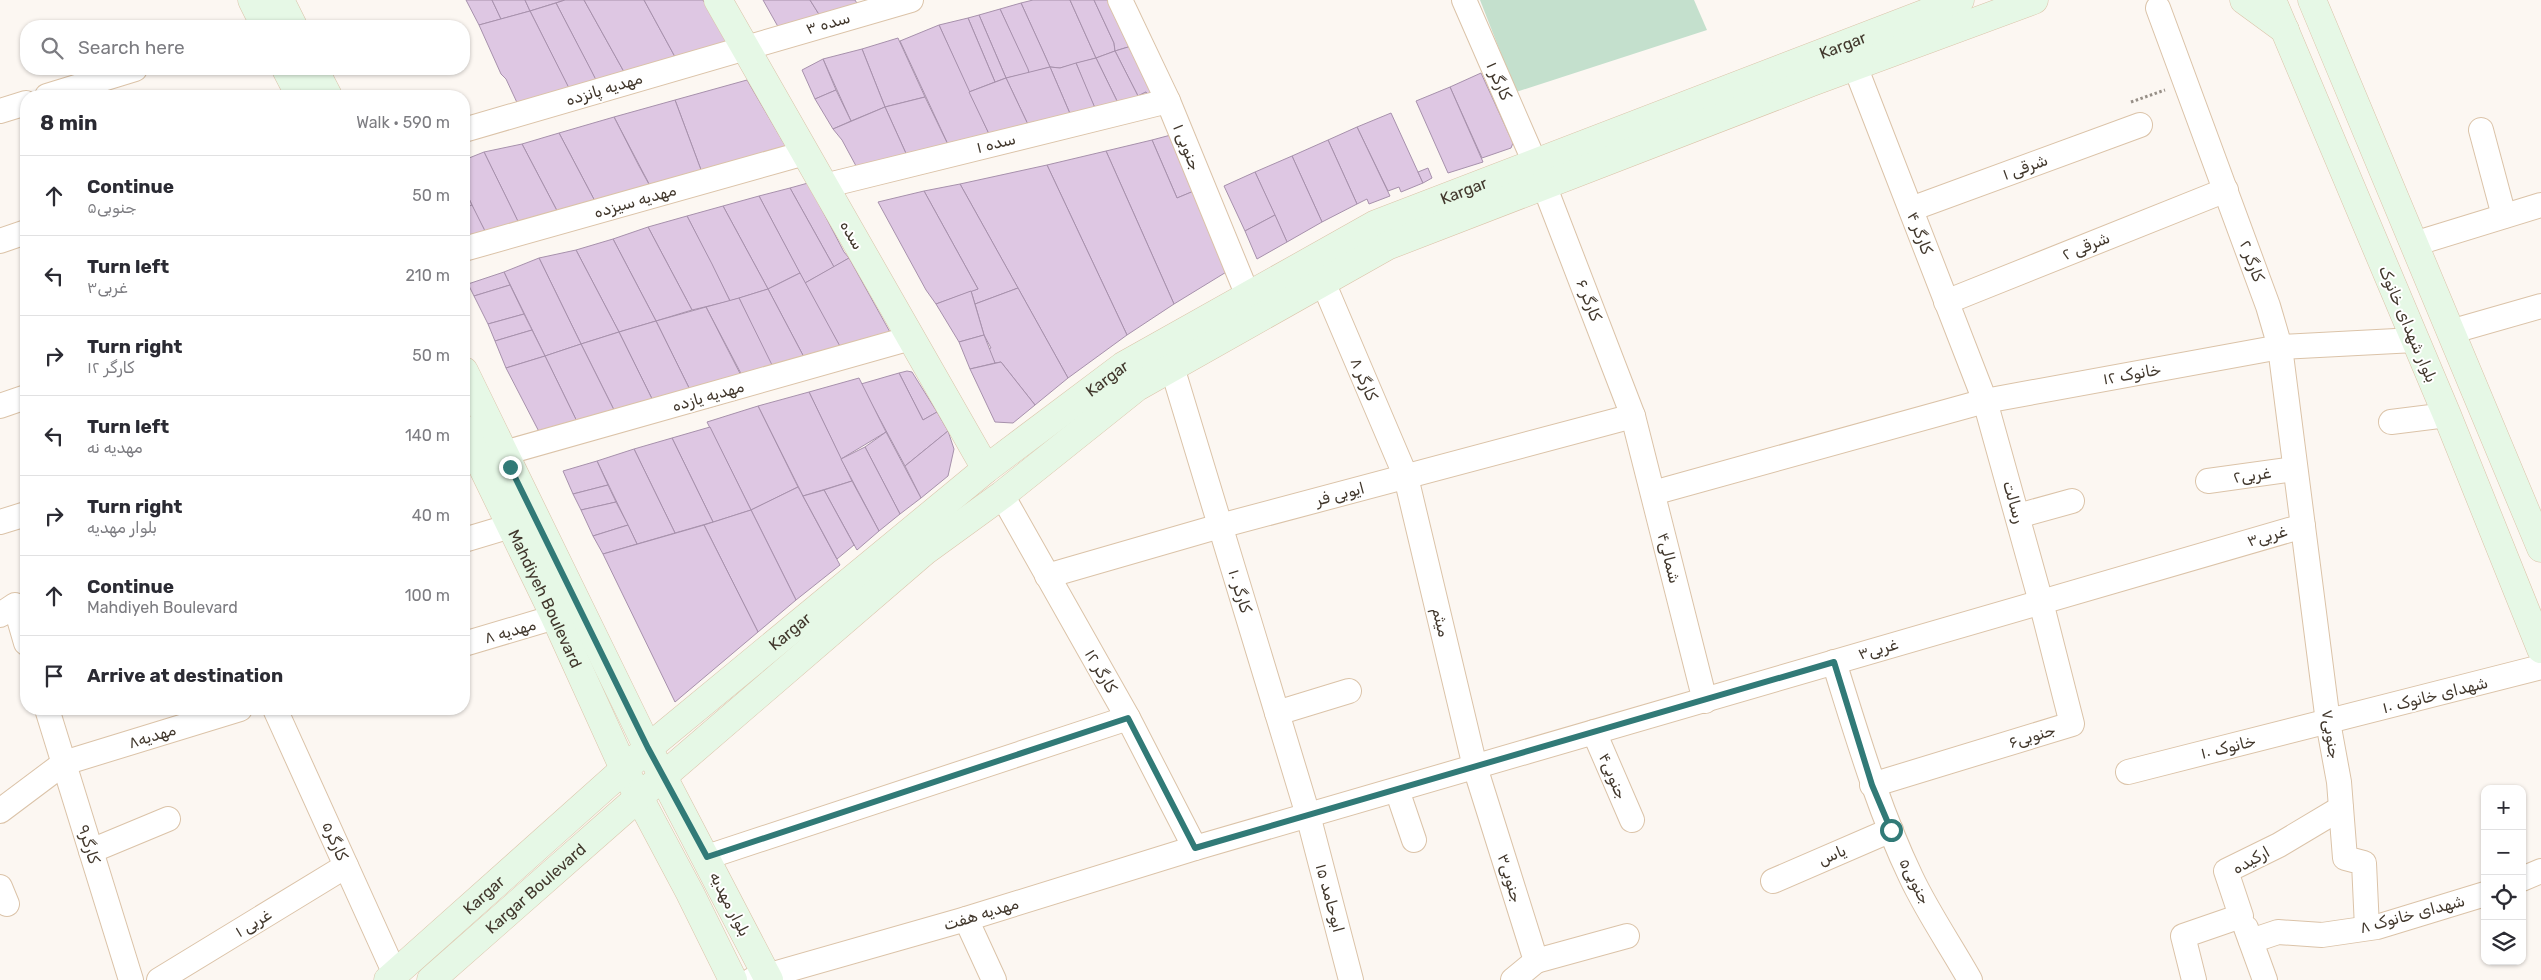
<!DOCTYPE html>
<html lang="en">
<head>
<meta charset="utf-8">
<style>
	:root { --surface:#fff; --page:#f7f7f7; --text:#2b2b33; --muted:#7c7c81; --line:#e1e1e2 }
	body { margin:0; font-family:Rubik,Cairo,sans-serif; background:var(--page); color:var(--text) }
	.controls { position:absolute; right:15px; bottom:15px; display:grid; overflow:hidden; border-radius:10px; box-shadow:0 1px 4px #0004 }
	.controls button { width:45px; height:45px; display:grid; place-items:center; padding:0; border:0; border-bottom:1px solid var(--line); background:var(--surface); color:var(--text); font:25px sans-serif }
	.stop { position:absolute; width:15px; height:15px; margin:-11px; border:4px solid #317a77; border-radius:50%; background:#fff }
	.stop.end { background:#317a77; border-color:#fff; box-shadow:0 1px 5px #0008 }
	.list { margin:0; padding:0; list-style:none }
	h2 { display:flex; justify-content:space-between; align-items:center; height:65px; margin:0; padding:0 20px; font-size:21px }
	h2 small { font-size:16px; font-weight:400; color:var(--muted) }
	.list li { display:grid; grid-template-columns:32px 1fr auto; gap:15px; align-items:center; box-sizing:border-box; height:80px; padding:0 20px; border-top:1px solid var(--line) }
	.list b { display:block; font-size:19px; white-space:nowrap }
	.list p { margin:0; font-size:16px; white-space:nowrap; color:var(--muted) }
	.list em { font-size:16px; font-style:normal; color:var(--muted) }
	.icon { flex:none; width:28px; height:28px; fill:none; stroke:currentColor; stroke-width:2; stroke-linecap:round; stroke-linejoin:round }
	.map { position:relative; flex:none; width:2541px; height:980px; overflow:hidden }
	.search { position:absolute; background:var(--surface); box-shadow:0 1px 4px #0004; left:20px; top:20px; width:450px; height:55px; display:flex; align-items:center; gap:12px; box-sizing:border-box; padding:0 18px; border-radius:20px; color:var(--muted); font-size:19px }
	.panel { position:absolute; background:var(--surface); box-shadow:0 1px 4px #0004; left:20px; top:90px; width:450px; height:625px; border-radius:20px }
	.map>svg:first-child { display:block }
	.green { fill:#c4e0cd }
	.building { fill:#dec7e3; stroke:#a791ac }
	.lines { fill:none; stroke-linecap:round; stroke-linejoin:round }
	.street-casing { stroke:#dbc3a8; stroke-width:26 }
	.secondary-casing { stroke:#dbc3a8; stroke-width:29 }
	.path { stroke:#978f87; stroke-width:3; stroke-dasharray:2.5 2.5; stroke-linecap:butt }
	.street { stroke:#fff; stroke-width:24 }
	.secondary { stroke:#e6f8e6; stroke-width:28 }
	.route { stroke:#317a77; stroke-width:6 }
	.labels { text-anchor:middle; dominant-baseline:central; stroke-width:4; stroke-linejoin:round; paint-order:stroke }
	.street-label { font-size:16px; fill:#41372c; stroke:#fff }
</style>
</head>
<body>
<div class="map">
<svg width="2541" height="980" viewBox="0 0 2541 980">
	<rect width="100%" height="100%" fill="#fcf7f2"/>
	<polygon class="green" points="1480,0 1694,0 1707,30 1516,92"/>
	<g class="building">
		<polygon points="466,0 492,0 501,19 479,25"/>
		<polygon points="492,0 525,0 530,11 501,19"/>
		<polygon points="525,0 565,0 530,11"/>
		<polygon points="565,0 584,0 628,79 601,90 556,3"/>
		<polygon points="584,0 644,0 680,66 628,79"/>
		<polygon points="644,0 703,0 729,44 680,66"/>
		<polygon points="763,0 810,0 825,24 781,32"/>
		<polygon points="810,0 855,0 864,15 825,24"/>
		<polygon points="1033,0 1070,0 1096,58 1060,68 1050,67 1021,3"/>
		<polygon points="1070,0 1094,0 1114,43 1115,51 1096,58"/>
		<polygon points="1094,0 1119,0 1138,44 1115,51 1114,43"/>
		<polygon points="556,3 592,72 601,90 574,99 530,11"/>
		<polygon points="1021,3 1042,49 1050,67 1029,73 1000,9"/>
		<polygon points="1000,9 1028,69 1029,73 1006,78 979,15"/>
		<polygon points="530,11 572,94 520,109 506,79 501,74 479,25"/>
		<polygon points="979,15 1006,78 995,82 968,18"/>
		<polygon points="968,18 995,82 969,92 939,25"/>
		<polygon points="939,25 990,136 952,153 900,41"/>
		<polygon points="898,38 925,97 885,107 862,49"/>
		<polygon points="1138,44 1161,90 1149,96 1146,92 1138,96 1115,51"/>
		<polygon points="862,49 885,107 851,121 823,59"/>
		<polygon points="1115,51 1138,96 1146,92 1149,96 1119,105 1096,58"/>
		<polygon points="1096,58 1117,101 1119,105 1095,108 1088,93 1076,63"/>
		<polygon points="823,59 836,90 815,99 802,70"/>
		<polygon points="1076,63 1095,108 1077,130 1050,67 1060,68"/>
		<polygon points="1050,67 1077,130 1032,133 1006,78"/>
		<polygon points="1481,73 1513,143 1511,148 1482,158 1450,87"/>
		<polygon points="1006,78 1032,133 990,136 969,92"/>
		<polygon points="747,80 792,157 707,186 675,100"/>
		<polygon points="1450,87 1483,162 1448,173 1416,101"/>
		<polygon points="836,90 851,121 833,129 815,99"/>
		<polygon points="925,97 952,153 913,169 885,107"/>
		<polygon points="675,100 707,186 657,199 614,117"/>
		<polygon points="885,107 913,169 862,177 842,140 833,129"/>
		<polygon points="1391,113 1423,183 1401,192 1399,187 1388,191 1357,127"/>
		<polygon points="614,117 639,166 657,199 598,207 559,133"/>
		<polygon points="1357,127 1390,196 1369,204 1367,199 1357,204 1328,140"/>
		<polygon points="1182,132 1206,186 1177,198 1152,140"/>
		<polygon points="559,133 598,207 565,226 522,144"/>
		<polygon points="1152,140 1177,198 1206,186 1241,263 1174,304 1106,151"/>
		<polygon points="1328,140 1357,204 1322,222 1292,156"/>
		<polygon points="522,144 565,226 526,238 484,152"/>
		<polygon points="1106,151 1174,304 1127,335 1047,165"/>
		<polygon points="484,152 513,211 526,238 486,233 476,214 464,188 464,160"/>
		<polygon points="1292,156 1322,222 1287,242 1255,172"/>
		<polygon points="1047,165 1127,335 1068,378 960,184"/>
		<polygon points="1428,168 1432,178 1423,183 1418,172"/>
		<polygon points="1255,172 1275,215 1245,231 1224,186"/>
		<polygon points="808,183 844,252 849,258 834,267 790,188"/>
		<polygon points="960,184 1018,288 975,304 971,291 978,289 924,191"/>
		<polygon points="464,188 472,205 464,208"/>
		<polygon points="790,188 834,267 805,283 759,196"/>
		<polygon points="924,191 978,289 936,304 926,290 878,202"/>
		<polygon points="759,196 800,273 768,289 723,206"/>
		<polygon points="472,205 486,233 464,239 464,208"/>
		<polygon points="723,206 768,289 730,301 687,216"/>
		<polygon points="1275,215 1287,242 1257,259 1245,231"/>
		<polygon points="687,216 712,264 730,301 692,310 648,227"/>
		<polygon points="648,227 692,310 656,321 613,239"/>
		<polygon points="613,239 656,321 619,332 576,250"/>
		<polygon points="576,250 619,332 581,344 539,258"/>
		<polygon points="539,258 581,344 545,356 504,272"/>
		<polygon points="849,258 901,352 862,363 842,350 826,322 805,283"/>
		<polygon points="504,272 510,285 474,296 468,284"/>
		<polygon points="800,273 842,350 806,361 768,289"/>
		<polygon points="510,285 524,314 488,324 474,296"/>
		<polygon points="1018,288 1068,378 1035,405 1001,362 995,363 988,349 991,348 984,335 975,304"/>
		<polygon points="768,289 806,361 774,369 770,364 739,298"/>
		<polygon points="971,291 984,335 959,342 936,304"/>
		<polygon points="739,298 774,369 746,383 706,307"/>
		<polygon points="706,307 751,395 708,408 699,405 695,400 656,321"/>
		<polygon points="524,314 532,330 495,341 488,324"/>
		<polygon points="656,321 695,400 660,415 619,332"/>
		<polygon points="532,330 545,356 506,368 495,341"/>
		<polygon points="619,332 660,415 620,422 581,344"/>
		<polygon points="984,335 995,363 970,369 959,342"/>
		<polygon points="581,344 620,422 585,438 545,356"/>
		<polygon points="545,356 585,438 548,449 506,368"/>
		<polygon points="1001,362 1035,405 1013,423 995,422 970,369"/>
		<polygon points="907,371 912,372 937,412 923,420 899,373"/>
		<polygon points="899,373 923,420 937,412 948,431 905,466 861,384"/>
		<polygon points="859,378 886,432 841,459 809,392"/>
		<polygon points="809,392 852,481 803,496 758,406"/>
		<polygon points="758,406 798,487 751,510 707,422"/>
		<polygon points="710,427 751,510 704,525 713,522 672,438"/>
		<polygon points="948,431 954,449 948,476 921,498 905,466"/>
		<polygon points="886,432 921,498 900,514 865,447"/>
		<polygon points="672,438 713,522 675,533 634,449"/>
		<polygon points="865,447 900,514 879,531 841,459"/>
		<polygon points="634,449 675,533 637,544 597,461"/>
		<polygon points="597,461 608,485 573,494 563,471"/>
		<polygon points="852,481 879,531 857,550 824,490"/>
		<polygon points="608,485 616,502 581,510 573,494"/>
		<polygon points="798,487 840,565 796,600 751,510"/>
		<polygon points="824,490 854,545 837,559 803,496"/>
		<polygon points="616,502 628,525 593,536 581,510"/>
		<polygon points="751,510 796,600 758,632 704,525"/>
		<polygon points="628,525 637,544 603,554 593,536"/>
		<polygon points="704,525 758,632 675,702 603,554"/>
	</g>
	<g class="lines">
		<defs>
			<g id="street">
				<polyline points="1120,0 1168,101 1248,296"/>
				<polyline points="1464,0 1535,163"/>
				<polyline points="2158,8 2268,306 2280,347 2328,722 2339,782 2345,858 2364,863 2367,928"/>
				<polyline points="1855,66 1985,401 2041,602 2072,724 1872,785"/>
				<polyline points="47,96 135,69"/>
				<polyline points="0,111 26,103"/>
				<polyline points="464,130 911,0"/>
				<polyline points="2481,130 2504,216"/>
				<polyline points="1544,185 1633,416 1705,701"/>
				<polyline points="824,186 1168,101"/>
				<polyline points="1911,209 2140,125"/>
				<polyline points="0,241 26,232"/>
				<polyline points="2414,244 2541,205"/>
				<polyline points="464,249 805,153"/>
				<polyline points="1323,282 1406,477 1475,767 1536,961 1513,980"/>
				<polyline points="1946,302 2226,190"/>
				<polyline points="2450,332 2541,306"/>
				<polyline points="1172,367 1308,815 1351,980"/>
				<polyline points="0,406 26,397"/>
				<polyline points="2391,422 2447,415"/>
				<polyline points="504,453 911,338"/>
				<polyline points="2208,481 2295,469"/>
				<polyline points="1653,493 1985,401 2280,347 2415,340"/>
				<polyline points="1002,495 1128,718 1195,848"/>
				<polyline points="2018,516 2072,501"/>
				<polyline points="0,522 26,514"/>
				<polyline points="464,540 511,526"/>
				<polyline points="1047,576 1220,526 1633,416"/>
				<polyline points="0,615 15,605 26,643"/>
				<polyline points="464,644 555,617"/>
				<path d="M1834 662C1857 735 1878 808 1911 877 1928 913 1951 946 1970 980"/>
				<polyline points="47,709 131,980"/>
				<polyline points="275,709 395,974"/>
				<polyline points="1277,713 1349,691"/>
				<polyline points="1594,732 1632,820"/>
				<polyline points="2128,772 2541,667"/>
				<polyline points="1397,790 1414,840"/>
				<polyline points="0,811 64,763 240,709"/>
				<polyline points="91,851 168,819"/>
				<polyline points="707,857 1128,718"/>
				<polyline points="2522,879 2541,871"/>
				<polyline points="1773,881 1891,830"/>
				<polyline points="0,887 7,904"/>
				<polyline points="966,919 994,980"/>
				<polyline points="2246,928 2265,980"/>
				<polyline points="2251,941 2278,932 2322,935 2377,927 2485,894"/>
				<polyline points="1536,961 1627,936"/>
				<polyline points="159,980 346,866"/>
				<polyline points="752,980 966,919 1195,848 2303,526"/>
				<polyline points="2194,980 2183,936 2241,916 2226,871 2279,845 2341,808"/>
			</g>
			<g id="secondary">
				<polyline points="252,0 265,26"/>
				<polyline points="280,0 293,26"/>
				<polyline points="718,0 986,469"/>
				<polyline points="2244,0 2285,30"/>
				<polyline points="2272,0 2447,415 2541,649"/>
				<polyline points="2312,0 2541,548"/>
				<polyline points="286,69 300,96"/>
				<polyline points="314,69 328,96"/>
				<polyline points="464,371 648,748 769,980"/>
				<path id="s1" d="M464 429 555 617 624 769 690 893 733 980"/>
				<path id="s2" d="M388 980 648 748 986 469 1123 366 1376 224 1960 0"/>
				<path id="s3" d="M431 980 639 797 925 551 1002 495 1137 387 1387 246 1812 82 2034 0"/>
			</g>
		</defs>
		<use href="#street" class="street-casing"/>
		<use href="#secondary" class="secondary-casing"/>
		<polyline class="path" points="2131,102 2165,90"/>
		<use href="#street" class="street"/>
		<use href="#secondary" class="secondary"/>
	</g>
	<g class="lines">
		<polyline class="route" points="510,467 648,748 707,857 1128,718 1195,848 1834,662 1872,785 1891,830"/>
	</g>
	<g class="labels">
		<g class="street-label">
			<text transform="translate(828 23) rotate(-16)">سده ۳</text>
			<text stroke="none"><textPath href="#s2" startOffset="1748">Kargar</textPath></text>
			<text transform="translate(1499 81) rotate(66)">کارگر ۱</text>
			<text transform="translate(604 89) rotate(-17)">مهدیه پانزده</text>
			<text transform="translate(996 143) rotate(-14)">سده ۱</text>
			<text transform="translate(1187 147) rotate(68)">۱ جنوبی</text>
			<text transform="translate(2025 167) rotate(-20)">شرقی ۱</text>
			<text stroke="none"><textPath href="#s2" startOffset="1342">Kargar</textPath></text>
			<text transform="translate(635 201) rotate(-16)">مهدیه سیزده</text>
			<text transform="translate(1920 233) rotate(69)">کارگر ۴</text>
			<text transform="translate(852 235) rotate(60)">سده</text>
			<text transform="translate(2086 246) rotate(-22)">شرقی ۲</text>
			<text transform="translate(2252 261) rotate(70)">کارگر ۲</text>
			<text transform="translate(1589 300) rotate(69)">کارگر ۶</text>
			<text transform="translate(2408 324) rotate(67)">بلوار شهدای خانوک</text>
			<text transform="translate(2132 374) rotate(-10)">خانوک ۱۲</text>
			<text transform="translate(1364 379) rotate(67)">کارگر ۸</text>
			<text stroke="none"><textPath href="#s2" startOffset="938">Kargar</textPath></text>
			<text transform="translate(708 396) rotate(-16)">مهدیه یازده</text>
			<text transform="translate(2252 475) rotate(-8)">غربی۲</text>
			<text transform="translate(1340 494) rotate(-15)">ایوبی فر</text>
			<text transform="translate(2014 502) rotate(74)">رسالت</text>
			<text transform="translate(2267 536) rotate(-16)">غربی۳</text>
			<text transform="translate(1669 558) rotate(76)">شمالی۴</text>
			<text transform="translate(1240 591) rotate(73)">کارگر ۱۰</text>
			<text stroke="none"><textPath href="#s1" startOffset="188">Mahdiyeh Boulevard</textPath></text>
			<text transform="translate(1441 622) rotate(76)">میثم</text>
			<text transform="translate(510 631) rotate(-16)">مهدیه ۸</text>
			<text stroke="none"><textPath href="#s2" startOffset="532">Kargar</textPath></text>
			<text transform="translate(1878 649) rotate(-16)">غربی۳</text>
			<text transform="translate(1101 671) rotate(60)">کارگر ۱۲</text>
			<text transform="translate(2435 695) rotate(-14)">شهدای خانوک ۱۰</text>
			<text transform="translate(2331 734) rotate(81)">جنوبی۷</text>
			<text transform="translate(152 736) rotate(-17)">مهدیه۸</text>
			<text transform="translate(2032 736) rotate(-17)">جنوبی۶</text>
			<text transform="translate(2228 747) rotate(-14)">خانوک ۱۰</text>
			<text transform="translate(1613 776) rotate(67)">جنوبی۴</text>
			<text transform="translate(335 841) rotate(66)">کارگر۵</text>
			<text transform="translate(89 844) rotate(73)">کارگر۹</text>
			<text transform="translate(1832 855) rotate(-23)">یاس</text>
			<text transform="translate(2251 860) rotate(-29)">ارکیده</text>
			<text transform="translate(1510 878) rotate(73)">جنوبی۳</text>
			<text transform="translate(1915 881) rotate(63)">جنوبی۵</text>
			<text stroke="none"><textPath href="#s3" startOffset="139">Kargar Boulevard</textPath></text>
			<text stroke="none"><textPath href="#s2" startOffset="128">Kargar</textPath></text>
			<text transform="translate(1330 898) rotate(75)">ابوحامد ۱۵</text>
			<text transform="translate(730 904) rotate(63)">بلوار مهدیه</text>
			<text transform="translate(981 914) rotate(-17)">مهدیه هفت</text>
			<text transform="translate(2412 914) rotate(-15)">شهدای خانوک ۸</text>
			<text transform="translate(253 923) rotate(-31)">۱ غربی</text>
		</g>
	</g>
</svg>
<div class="controls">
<button>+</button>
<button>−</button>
<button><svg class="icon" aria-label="locate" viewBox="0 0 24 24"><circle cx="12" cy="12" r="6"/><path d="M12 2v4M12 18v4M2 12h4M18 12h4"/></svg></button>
<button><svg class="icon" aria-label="layers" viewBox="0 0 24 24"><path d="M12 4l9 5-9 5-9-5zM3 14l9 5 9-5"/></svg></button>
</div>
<div class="stop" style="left:1891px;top:830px"></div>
<div class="stop end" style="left:510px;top:467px"></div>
<div class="search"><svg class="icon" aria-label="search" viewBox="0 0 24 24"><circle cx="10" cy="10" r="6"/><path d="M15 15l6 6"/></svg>Search here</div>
<section class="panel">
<h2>8 min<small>Walk · 590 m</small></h2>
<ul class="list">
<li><svg class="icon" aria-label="ahead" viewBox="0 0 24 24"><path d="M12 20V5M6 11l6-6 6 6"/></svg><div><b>Continue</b><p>جنوبی۵</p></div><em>50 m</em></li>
<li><svg class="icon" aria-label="left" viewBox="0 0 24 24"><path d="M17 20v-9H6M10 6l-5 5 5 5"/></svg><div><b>Turn left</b><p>غربی۳</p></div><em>210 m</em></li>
<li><svg class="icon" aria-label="right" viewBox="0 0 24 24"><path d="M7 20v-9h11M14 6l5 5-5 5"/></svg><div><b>Turn right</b><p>کارگر ۱۲</p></div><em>50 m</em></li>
<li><svg class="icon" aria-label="left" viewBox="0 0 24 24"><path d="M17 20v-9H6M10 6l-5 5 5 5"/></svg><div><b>Turn left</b><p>مهدیه نه</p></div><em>140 m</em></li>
<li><svg class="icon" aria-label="right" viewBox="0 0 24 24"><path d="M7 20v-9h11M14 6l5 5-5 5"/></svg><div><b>Turn right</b><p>بلوار مهدیه</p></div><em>40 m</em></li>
<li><svg class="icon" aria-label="ahead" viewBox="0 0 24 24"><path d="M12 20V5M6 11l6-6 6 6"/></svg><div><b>Continue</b><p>Mahdiyeh Boulevard</p></div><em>100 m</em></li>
<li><svg class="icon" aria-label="arrive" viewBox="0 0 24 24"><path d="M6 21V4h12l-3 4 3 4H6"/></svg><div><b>Arrive at destination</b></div></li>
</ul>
</section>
</div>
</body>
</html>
